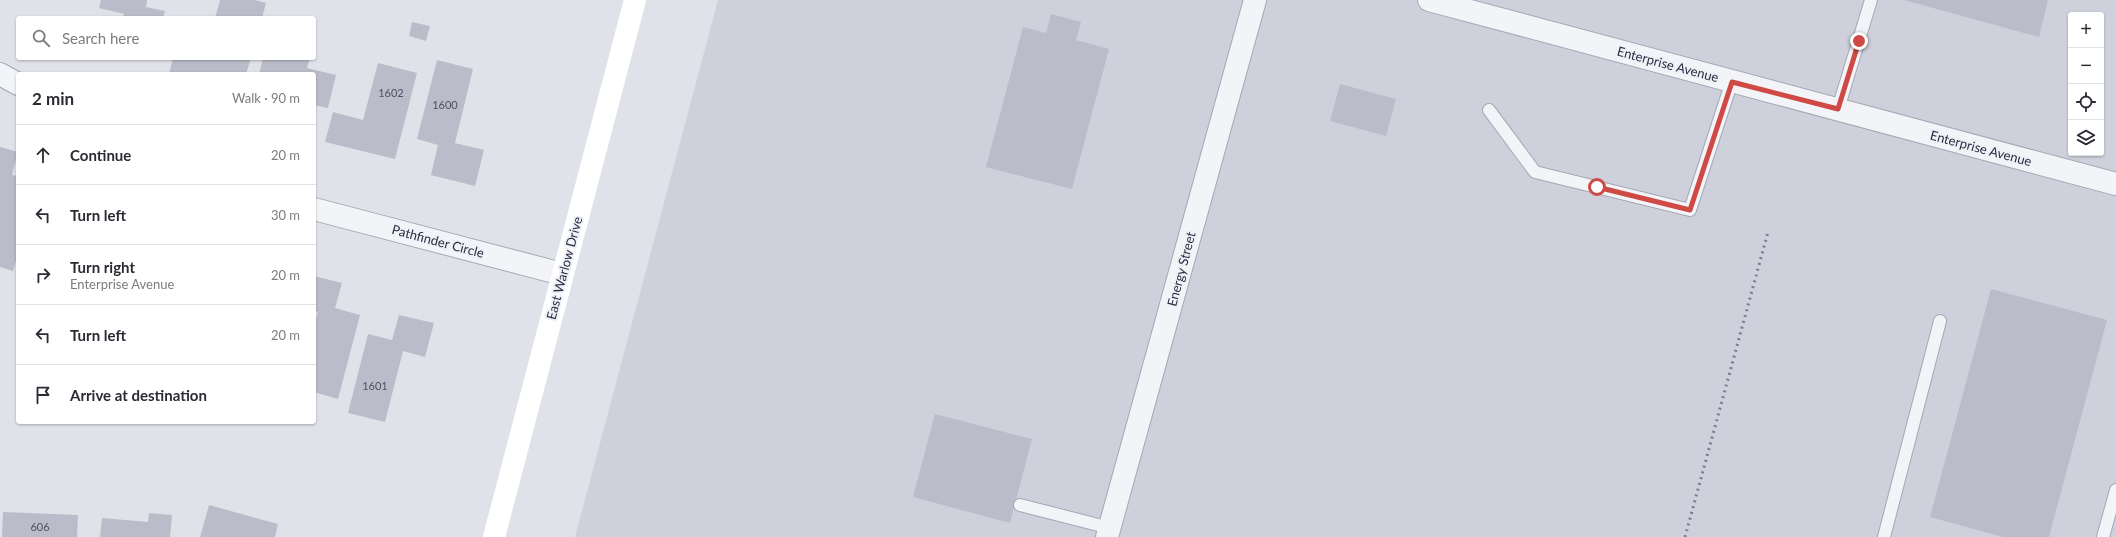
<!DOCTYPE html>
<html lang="en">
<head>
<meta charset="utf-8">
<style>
	:root { --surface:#fff; --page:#f7f7f7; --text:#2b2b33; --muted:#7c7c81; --line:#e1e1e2 }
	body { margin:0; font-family:Lato,sans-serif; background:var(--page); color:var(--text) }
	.controls { position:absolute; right:12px; top:12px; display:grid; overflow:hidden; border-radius:4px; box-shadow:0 1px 3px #0004 }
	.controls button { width:36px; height:36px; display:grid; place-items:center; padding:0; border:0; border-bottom:1px solid var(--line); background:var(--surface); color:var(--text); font:20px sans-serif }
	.stop { position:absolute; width:12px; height:12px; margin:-9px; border:3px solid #cf4a45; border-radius:50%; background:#fff }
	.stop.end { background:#cf4a45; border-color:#fff; box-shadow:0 1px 4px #0008 }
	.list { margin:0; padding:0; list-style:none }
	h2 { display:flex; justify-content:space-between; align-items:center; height:52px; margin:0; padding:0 16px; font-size:17px }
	h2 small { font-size:13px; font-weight:400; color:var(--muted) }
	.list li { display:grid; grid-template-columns:26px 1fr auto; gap:12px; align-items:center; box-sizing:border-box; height:60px; padding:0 16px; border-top:1px solid var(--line) }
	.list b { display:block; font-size:15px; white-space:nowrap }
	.list p { margin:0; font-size:13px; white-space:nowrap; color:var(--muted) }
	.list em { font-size:13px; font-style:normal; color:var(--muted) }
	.icon { flex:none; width:22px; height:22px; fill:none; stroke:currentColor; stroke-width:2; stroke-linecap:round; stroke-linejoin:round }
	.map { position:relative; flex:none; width:2116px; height:537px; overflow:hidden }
	.search { position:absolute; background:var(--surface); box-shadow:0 1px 3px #0004; left:16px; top:16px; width:300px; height:44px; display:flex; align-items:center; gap:10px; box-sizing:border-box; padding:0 14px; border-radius:4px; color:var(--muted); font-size:15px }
	.panel { position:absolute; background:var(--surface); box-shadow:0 1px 3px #0004; left:16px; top:72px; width:300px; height:352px; border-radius:4px }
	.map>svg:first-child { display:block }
	.built { fill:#ced1db; fill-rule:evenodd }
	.building { fill:#babdc9 }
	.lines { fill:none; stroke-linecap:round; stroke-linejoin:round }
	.lane-casing { stroke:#a5a8b3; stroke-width:14 }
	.street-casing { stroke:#a5a8b3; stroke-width:24 }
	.lane { stroke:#f3f4f8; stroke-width:12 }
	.street { stroke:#f3f4f8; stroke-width:22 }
	.secondary { stroke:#fff; stroke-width:22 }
	.rail { stroke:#7a7e93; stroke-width:3; stroke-dasharray:2 4; stroke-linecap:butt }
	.route { stroke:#cf4a45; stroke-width:5 }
	.labels { text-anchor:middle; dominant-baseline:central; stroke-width:4; stroke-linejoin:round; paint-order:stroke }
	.number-label { font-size:11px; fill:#4d5163 }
	.street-label { font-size:13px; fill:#292d41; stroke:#f0f1f7 }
</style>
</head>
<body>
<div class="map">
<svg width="2116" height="537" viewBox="0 0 2116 537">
	<rect width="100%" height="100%" fill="#e0e2e9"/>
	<path class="built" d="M718 0H2116V537H575ZM2071 15H2101V153H2071Z"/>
	<g class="building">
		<polygon points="101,0 147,0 146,7 165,11 163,18 123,18 124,14 99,8"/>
		<polygon points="220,0 255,0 266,3 262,18 215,18"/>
		<polygon points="1904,0 2048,0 2039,37"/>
		<polygon points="1051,14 1081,22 1076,40 1109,49 1072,189 986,167 1023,27 1046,33"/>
		<polygon points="412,22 430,26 426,41 409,36"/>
		<polygon points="173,58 251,58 246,74 169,74"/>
		<polygon points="263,58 310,58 307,68 336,75 328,108 314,105 314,74 259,74"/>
		<polygon points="437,60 473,69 455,143 484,150 475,186 431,175 438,145 417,139"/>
		<polygon points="378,63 417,73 395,159 325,142 333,112 363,120"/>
		<polygon points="1340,84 1396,99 1386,136 1330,121"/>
		<polygon points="0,147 18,152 12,175 18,176 18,253 13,271 0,267"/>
		<polygon points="314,276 342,283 335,308 360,315 338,399 314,392 314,326 318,312 314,311"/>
		<polygon points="1991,289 2107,320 2049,537 2003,537 1930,517"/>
		<polygon points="399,315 434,323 425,357 403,351 385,422 348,413 368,334 392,340"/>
		<polygon points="935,414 1032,439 1010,523 913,497"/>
		<polygon points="209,505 278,524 275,537 200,537"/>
		<polygon points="3,512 78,515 77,537 2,537"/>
		<polygon points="149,513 172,515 170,537 100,537 102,518 148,522"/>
	</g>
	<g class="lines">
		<defs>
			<g id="lane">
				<polyline points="1838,109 1871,0"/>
				<polyline points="1489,110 1535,172 1690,210 1732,81"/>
				<polyline points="1020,505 1110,528"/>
				<polyline points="1884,537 1940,321"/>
				<polyline points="2103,537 2116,490"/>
			</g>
			<g id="street">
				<polyline points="1429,0 2116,184"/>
				<polyline points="0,74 18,84"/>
				<polyline points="314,209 562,274"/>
				<polyline points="1107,537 1255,0"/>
			</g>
		</defs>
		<use href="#lane" class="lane-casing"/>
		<use href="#street" class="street-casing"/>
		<use href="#lane" class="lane"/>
		<use href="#street" class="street"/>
		<polyline class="secondary" points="494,537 635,0"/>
		<polyline class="rail" points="1685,537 1768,232"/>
	</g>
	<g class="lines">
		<polyline class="route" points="1597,187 1690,210 1732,82 1838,109 1859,41"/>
	</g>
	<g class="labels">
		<g class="number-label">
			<text x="391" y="92">1602</text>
			<text x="445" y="104">1600</text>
			<text x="375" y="385">1601</text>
			<text x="40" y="526">606</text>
		</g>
		<g class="street-label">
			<text transform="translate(1668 64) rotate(15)">Enterprise Avenue</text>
			<text transform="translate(1981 148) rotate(15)">Enterprise Avenue</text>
			<text transform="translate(438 241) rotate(15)">Pathfinder Circle</text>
			<text transform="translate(564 268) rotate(-75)">East Warlow Drive</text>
			<text transform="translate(1181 269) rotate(-75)">Energy Street</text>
		</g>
	</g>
</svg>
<div class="controls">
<button>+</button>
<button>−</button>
<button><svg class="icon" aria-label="locate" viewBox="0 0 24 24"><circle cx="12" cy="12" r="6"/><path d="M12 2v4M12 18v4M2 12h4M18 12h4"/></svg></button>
<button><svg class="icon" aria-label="layers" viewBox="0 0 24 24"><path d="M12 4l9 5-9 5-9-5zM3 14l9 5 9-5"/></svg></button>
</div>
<div class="stop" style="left:1597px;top:187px"></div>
<div class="stop end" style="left:1859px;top:41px"></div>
<div class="search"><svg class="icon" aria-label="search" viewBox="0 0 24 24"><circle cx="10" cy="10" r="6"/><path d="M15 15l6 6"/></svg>Search here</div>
<section class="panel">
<h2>2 min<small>Walk · 90 m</small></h2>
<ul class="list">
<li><svg class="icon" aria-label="ahead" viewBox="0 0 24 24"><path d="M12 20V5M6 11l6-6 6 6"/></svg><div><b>Continue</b></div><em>20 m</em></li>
<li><svg class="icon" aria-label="left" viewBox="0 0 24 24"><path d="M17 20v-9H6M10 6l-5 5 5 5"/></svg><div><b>Turn left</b></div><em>30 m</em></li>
<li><svg class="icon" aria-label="right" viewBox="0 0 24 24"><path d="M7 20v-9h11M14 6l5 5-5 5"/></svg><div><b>Turn right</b><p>Enterprise Avenue</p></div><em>20 m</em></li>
<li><svg class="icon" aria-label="left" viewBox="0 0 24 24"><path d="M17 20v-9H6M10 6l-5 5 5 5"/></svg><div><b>Turn left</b></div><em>20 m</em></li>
<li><svg class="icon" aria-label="arrive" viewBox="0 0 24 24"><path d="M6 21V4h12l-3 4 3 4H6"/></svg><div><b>Arrive at destination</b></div></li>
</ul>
</section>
</div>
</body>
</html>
